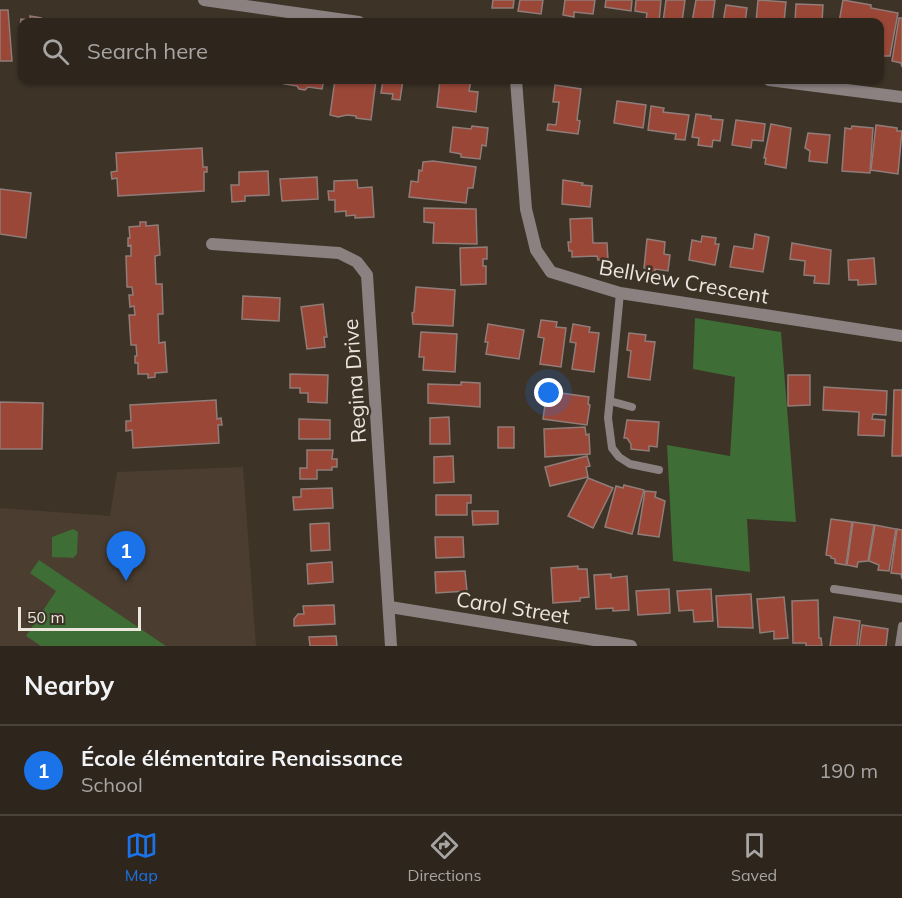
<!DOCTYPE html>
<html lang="en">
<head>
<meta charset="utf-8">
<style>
	:root { --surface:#2e261d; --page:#362e26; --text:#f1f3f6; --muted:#a7a5a4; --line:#49433b; --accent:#1a73e8 }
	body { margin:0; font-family:Mulish,sans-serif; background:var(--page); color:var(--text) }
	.scale { position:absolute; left:18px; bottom:15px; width:123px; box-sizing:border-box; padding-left:6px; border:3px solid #ece6de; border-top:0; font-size:16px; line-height:21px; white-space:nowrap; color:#ece6de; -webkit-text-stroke:4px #3d3327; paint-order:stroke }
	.you { position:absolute; left:549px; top:393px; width:21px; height:21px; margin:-15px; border:4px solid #fff; border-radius:50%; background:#1a73e8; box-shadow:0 0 0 9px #1a73e833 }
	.badge { display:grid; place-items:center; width:39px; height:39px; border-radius:50%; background:var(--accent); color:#fff; font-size:20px; font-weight:700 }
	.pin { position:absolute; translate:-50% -50px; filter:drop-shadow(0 2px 3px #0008) }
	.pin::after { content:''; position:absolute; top:32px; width:21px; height:18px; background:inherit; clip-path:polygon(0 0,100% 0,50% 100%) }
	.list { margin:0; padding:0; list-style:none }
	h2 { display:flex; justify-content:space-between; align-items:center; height:78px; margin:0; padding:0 24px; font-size:26px }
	h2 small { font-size:20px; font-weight:400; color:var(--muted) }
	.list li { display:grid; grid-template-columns:39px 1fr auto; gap:18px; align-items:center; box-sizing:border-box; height:90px; padding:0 24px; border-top:2px solid var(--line) }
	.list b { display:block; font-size:22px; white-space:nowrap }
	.list p { margin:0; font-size:20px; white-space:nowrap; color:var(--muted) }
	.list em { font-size:20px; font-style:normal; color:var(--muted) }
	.icon { flex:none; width:33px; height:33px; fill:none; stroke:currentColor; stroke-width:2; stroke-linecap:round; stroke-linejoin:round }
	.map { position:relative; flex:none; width:902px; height:646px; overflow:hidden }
	.search { position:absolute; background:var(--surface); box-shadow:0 2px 4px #0004; left:18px; right:18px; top:18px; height:66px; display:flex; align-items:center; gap:15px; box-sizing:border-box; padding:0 21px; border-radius:12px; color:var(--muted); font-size:22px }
	.sheet { height:168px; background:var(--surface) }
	nav { display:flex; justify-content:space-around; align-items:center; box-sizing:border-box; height:84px; border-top:2px solid var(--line); background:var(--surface); font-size:16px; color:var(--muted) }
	nav a { display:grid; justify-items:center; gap:3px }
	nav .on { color:var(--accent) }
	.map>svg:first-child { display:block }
	.education { fill:#4b3d30 }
	.green { fill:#3e6d36 }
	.building { fill:#9b4737; stroke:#907c78; stroke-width:1.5 }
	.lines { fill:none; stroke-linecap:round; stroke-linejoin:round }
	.lane { stroke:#8a8180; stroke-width:8 }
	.street { stroke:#8a8180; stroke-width:12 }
	.labels { text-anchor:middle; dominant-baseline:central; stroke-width:5; stroke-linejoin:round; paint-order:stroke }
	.street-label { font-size:21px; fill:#ece6de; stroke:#3d3327 }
</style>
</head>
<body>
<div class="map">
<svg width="902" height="646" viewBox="0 0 902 646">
	<rect width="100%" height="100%" fill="#3d3327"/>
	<polygon class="education" points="243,467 256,646 0,646 0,508 110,516 117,472"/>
	<g class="green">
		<polygon points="695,318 781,332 796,522 747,519 750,572 673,561 667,445 730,456 735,377 693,369"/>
		<path d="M73 529 78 532 77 554 73 558C67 557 59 558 52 557V537Z"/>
		<polygon points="39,560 166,646 41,646 26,636 56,591 30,573"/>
	</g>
	<g class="building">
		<polygon points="493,0 514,0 513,8 492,8"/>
		<polygon points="520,0 543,0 541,14 518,11"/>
		<polygon points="565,0 595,0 593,14 574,12 574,17 563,15"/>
		<polygon points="606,0 632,0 631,11 605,7"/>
		<polygon points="636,0 661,0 659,22 646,20 647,13 635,11"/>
		<polygon points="666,0 685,0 682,22 663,22"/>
		<polygon points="696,0 715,0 712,22 692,22"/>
		<polygon points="758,0 786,2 784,22 756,22"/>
		<polygon points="843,0 871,5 871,8 898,13 890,56 880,56 880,22 839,22"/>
		<polygon points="796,4 823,5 822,22 795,22"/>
		<polygon points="726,5 747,8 745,22 723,22"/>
		<polygon points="0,10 8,10 12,61 0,61"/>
		<polygon points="30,16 41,18 41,20 49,22 22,22 22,36 19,36 21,19 30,20"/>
		<polygon points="899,18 902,18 902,67 901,63 892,61"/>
		<polygon points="285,80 324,80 322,89 308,87 305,90 299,89 297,86 284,84"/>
		<polygon points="335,80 376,80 371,120 356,118 356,116 347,115 338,117 330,115"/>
		<polygon points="383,80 403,80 400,100 392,99 393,94 381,93"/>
		<polygon points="440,80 471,81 469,91 478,92 476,112 437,107"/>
		<polygon points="555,85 581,89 577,120 580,121 578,134 547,130 548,124 556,125 559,102 553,102"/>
		<polygon points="617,101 646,105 643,128 614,123"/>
		<polygon points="651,106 664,108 663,112 689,115 685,140 675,139 676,134 648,130"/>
		<polygon points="696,114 711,116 711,119 723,120 720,141 713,140 712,147 698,145 699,138 692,137"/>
		<polygon points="736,120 765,124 763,141 752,140 751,148 732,145"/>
		<polygon points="771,124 791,128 786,168 765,164 766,158 764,158"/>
		<polygon points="876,125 897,128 897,131 902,131 898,174 871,170"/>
		<polygon points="472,126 488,128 486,146 482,145 480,159 461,157 461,154 450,152 453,127 471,129"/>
		<polygon points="852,126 873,128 870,173 842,171 845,128 851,129"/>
		<polygon points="808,133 830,135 827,163 809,161 810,151 805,148"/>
		<polygon points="202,148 203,167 207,167 207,172 204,172 204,191 118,196 117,178 112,179 111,172 117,171 116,153"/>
		<polygon points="433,161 476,167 473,188 468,188 466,203 409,197 411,181 418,182 419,170 422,171 423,162"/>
		<polygon points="268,171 269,195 245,196 245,201 232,202 231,185 239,185 239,172"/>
		<polygon points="317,177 318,199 282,201 280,179"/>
		<polygon points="357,180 358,188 372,187 374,217 355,218 355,215 346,216 346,211 335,212 335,200 329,200 328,191 334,191 334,181"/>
		<polygon points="563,180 583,183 582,185 592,186 590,207 562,204"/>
		<polygon points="0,189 31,193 26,238 0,234"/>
		<polygon points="424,208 476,209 477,244 433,243 434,223 424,222"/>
		<polygon points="592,218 593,243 607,243 608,260 598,260 597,256 572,257 572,251 569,251 568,242 571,242 570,219"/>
		<polygon points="140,222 146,222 146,226 158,225 160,255 155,256 156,284 162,284 163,314 158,314 159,343 165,342 167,372 155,373 155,377 148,378 148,374 138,374 138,363 135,363 135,356 137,356 136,345 131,345 129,315 135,315 134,306 130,307 129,295 133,295 132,287 127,287 126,256 131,256 131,245 128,246 128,238 130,238 129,227 140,226"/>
		<polygon points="755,234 769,237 763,272 730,267 734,246 753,249"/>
		<polygon points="702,236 716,238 715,244 719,244 715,265 689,260 692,240 701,242"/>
		<polygon points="647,239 665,242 664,254 670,255 668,271 655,269 655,273 648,272 648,269 644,268"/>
		<polygon points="792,243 831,250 829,284 814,283 815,276 804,275 805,261 790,259"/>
		<polygon points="487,247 487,259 483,259 483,266 486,266 486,284 461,285 460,248"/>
		<polygon points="874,258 876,284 858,285 858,280 849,280 848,260"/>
		<polygon points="416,287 455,290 453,326 413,324 412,313 414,312"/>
		<polygon points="243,296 280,298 279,321 242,319"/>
		<polygon points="323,304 327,337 324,337 325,347 307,349 301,307"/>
		<polygon points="541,320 557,322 556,327 566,328 561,367 540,364 544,338 538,337"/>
		<polygon points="488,324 524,330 519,359 486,354 488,342 485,342"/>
		<polygon points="573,324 590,327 589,332 599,333 594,372 572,369 576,343 570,342"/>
		<polygon points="421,332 457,334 455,372 423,370 424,357 419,357"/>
		<polygon points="629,333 646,335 645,341 655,342 650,380 628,377 631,351 627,350"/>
		<polygon points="290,374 328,375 327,403 308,402 308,393 300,393 300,388 290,388"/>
		<polygon points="788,375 810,375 810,405 788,406"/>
		<polygon points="461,382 480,383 480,407 428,403 428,384 461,385"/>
		<polygon points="824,387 887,391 886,415 873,414 872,419 885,420 884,436 858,435 859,412 823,410"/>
		<polygon points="894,390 902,390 902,456 892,456"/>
		<polygon points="547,391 589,397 588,404 590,405 587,425 543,419"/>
		<polygon points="216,400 217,419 221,418 222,425 218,425 219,443 133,448 132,430 126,431 126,421 131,421 130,405"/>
		<polygon points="0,402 43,403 42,449 0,449"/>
		<polygon points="449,417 450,444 430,444 430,418"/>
		<polygon points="299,419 330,420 330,439 299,439"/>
		<polygon points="627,420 659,422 657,447 649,446 649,451 631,449 631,444 627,438 624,438"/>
		<rect x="498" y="427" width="16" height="21"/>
		<polygon points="585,427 586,435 589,434 590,454 545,457 544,429"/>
		<polygon points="307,450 333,450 332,459 337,459 337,467 332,467 332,470 317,470 317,479 300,479 300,468 307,468"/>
		<polygon points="453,456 454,482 434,483 434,457"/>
		<polygon points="587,456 590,466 586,467 588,477 550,486 545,467"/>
		<polygon points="588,478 613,488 593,528 568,516"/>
		<polygon points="624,485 644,490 632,534 605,527 616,486 623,488"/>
		<polygon points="332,488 333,508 294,510 293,497 301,497 301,489"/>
		<polygon points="645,491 656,492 655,497 665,501 659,537 638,534"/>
		<polygon points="436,495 471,495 471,503 467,503 467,515 436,515"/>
		<polygon points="472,511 498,511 498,524 473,525"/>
		<polygon points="831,519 852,522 846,565 835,563 835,559 831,558 831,556 826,555"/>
		<polygon points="853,522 874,525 868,561 858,562 857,567 847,565"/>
		<polygon points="329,523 330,550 311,551 310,524"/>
		<polygon points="875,525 896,529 889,571 878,570 879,565 869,561"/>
		<polygon points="897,529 902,530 902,579 901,574 891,573"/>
		<polygon points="435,537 463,537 464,557 436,558"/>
		<polygon points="332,562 333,582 308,584 307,564"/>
		<polygon points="578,566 578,569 587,569 589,597 580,598 580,601 553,603 551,568"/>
		<polygon points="465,571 467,591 436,593 435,572"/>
		<polygon points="611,574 611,578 627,576 629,610 613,611 613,608 596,609 594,575"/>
		<polygon points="669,589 670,613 638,615 636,591"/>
		<polygon points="711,589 713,621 694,622 693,610 679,611 677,591"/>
		<polygon points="751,594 753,628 718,627 716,596"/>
		<polygon points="784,597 788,638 774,639 774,631 760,633 757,599"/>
		<polygon points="818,600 819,638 821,638 822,646 806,646 806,643 793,643 792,601"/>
		<polygon points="334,605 335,624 294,626 294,619 298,614 304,614 303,606"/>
		<polygon points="834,617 860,621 857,646 830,646"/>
		<polygon points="862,625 888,629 886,646 859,646"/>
		<polygon points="336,636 337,646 310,646 309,637"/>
	</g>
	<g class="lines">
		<g class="lane">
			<polyline points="620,293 608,418 612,448 619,457 630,464 659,470"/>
			<polyline points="610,401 632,407"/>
			<polyline points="834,589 902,599"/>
			<polyline points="899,646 902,626"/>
		</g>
		<g class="street">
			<polyline points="204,0 359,22"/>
			<polyline points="516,80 526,209 536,250 551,272 620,293 902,336"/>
			<polyline points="769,80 902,97"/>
			<polyline points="212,244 339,253 357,262 367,275 391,646"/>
			<polyline points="390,607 631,646"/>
		</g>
	</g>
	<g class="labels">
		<g class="street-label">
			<text transform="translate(684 281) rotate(10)">Bellview Crescent</text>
			<text transform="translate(354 381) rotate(-94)">Regina Drive</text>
			<text transform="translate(513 607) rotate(9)">Carol Street</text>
		</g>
	</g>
</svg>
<div class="scale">50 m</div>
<div class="you"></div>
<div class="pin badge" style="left:126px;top:581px">1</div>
<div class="search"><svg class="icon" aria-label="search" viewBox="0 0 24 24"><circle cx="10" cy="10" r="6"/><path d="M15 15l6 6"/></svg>Search here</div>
</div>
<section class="sheet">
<h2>Nearby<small></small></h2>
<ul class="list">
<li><span class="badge">1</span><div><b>École élémentaire Renaissance</b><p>School</p></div><em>190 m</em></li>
</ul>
</section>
<nav>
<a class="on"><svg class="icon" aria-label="map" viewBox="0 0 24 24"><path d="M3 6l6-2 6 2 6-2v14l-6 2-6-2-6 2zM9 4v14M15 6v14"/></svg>Map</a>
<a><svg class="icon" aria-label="directions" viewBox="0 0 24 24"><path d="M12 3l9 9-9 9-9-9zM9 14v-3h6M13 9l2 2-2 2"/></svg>Directions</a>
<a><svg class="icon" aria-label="saved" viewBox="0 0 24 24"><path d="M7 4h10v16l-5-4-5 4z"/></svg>Saved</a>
</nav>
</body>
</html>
